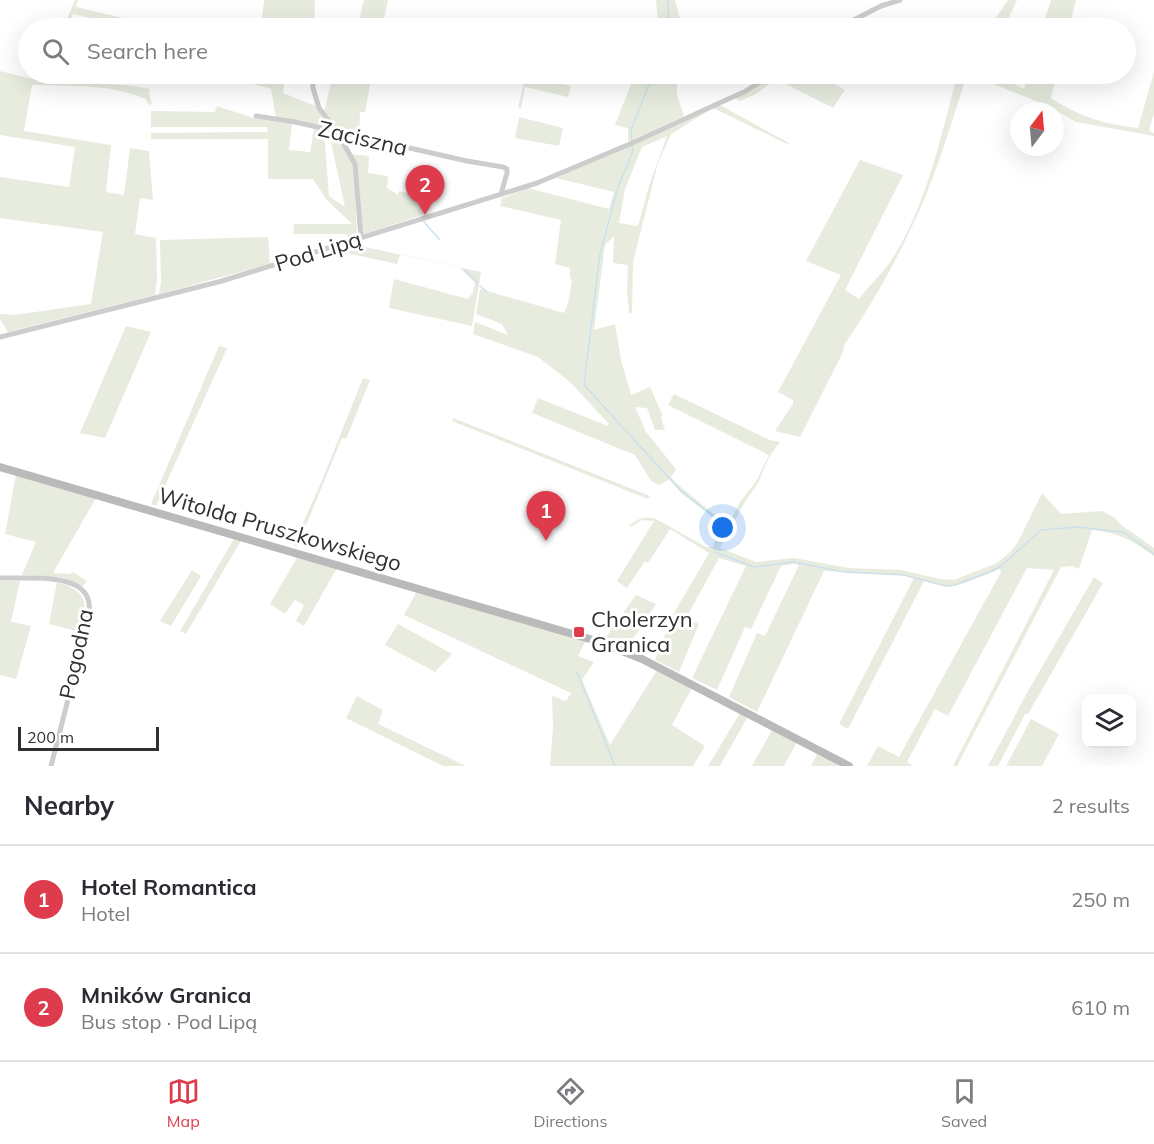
<!DOCTYPE html>
<html lang="en">
<head>
<meta charset="utf-8">
<style>
	:root { --surface:#fff; --page:#f7f7f7; --text:#2b2b33; --muted:#7c7c81; --line:#e1e1e2; --accent:#de3b4d }
	body { margin:0; font-family:Mulish,sans-serif; background:var(--page); color:var(--text) }
	.controls { position:absolute; right:18px; bottom:18px; display:grid; overflow:hidden; border-radius:12px; box-shadow:0 6px 24px #0002 }
	.controls button { width:54px; height:54px; display:grid; place-items:center; padding:0; border:0; border-bottom:2px solid var(--line); background:var(--surface); color:var(--text); font:30px sans-serif }
	.compass { position:absolute; left:1010px; top:102px; width:54px; height:54px; border-radius:50%; background:var(--surface); box-shadow:0 6px 24px #0002; rotate:16deg }
	.scale { position:absolute; left:18px; bottom:15px; width:141px; box-sizing:border-box; padding-left:6px; border:3px solid #303030; border-top:0; font-size:16px; line-height:21px; white-space:nowrap; color:#303030; -webkit-text-stroke:4px #fff; paint-order:stroke }
	.you { position:absolute; left:723px; top:528px; width:21px; height:21px; margin:-15px; border:4px solid #fff; border-radius:50%; background:#1a73e8; box-shadow:0 0 0 9px #1a73e833 }
	.badge { display:grid; place-items:center; width:39px; height:39px; border-radius:50%; background:var(--accent); color:#fff; font-size:20px; font-weight:700 }
	.pin { position:absolute; translate:-50% -50px; filter:drop-shadow(0 2px 3px #0008) }
	.pin::after { content:''; position:absolute; top:32px; width:21px; height:18px; background:inherit; clip-path:polygon(0 0,100% 0,50% 100%) }
	.list { margin:0; padding:0; list-style:none }
	h2 { display:flex; justify-content:space-between; align-items:center; height:78px; margin:0; padding:0 24px; font-size:26px }
	h2 small { font-size:20px; font-weight:400; color:var(--muted) }
	.list li { display:grid; grid-template-columns:39px 1fr auto; gap:18px; align-items:center; box-sizing:border-box; height:108px; padding:0 24px; border-top:2px solid var(--line) }
	.list b { display:block; font-size:22px; white-space:nowrap }
	.list p { margin:0; font-size:20px; white-space:nowrap; color:var(--muted) }
	.list em { font-size:20px; font-style:normal; color:var(--muted) }
	.icon { flex:none; width:33px; height:33px; fill:none; stroke:currentColor; stroke-width:2; stroke-linecap:round; stroke-linejoin:round }
	.map { position:relative; flex:none; width:1154px; height:766px; overflow:hidden }
	.search { position:absolute; background:var(--surface); box-shadow:0 6px 24px #0002; left:18px; right:18px; top:18px; height:66px; display:flex; align-items:center; gap:15px; box-sizing:border-box; padding:0 21px; border-radius:33px; color:var(--muted); font-size:22px }
	.sheet { height:294px; background:var(--surface) }
	nav { display:flex; justify-content:space-around; align-items:center; box-sizing:border-box; height:84px; border-top:2px solid var(--line); background:var(--surface); font-size:16px; color:var(--muted) }
	nav a { display:grid; justify-items:center; gap:3px }
	nav .on { color:var(--accent) }
	.map>svg:first-child { display:block }
	.green { fill:#e7ecdf; fill-rule:evenodd }
	.lines { fill:none; stroke-linecap:round; stroke-linejoin:round }
	.stream { stroke:#cce0eb; stroke-width:1.5 }
	.street { stroke:#cdcdcd; stroke-width:5 }
	.secondary { stroke:#bababa; stroke-width:8 }
	.poi-dot { fill:#de3b4d; stroke:#fff; stroke-width:2 }
	.labels { text-anchor:middle; dominant-baseline:central; stroke-width:6; stroke-linejoin:round; paint-order:stroke }
	.street-label { font-size:22px; fill:#303030; stroke:#fff }
	.poi-label { font-size:22px; fill:#303030; stroke:#fff; text-anchor:start }
</style>
</head>
<body>
<div class="map">
<svg width="1154" height="766" viewBox="0 0 1154 766">
	<rect width="100%" height="100%" fill="#fff"/>
	<g class="green">
		<polygon points="75,0 78,0 76,7 166,28 134,28 73,14 67,28 63,28"/>
		<polygon points="264,0 315,0 314,28 261,28"/>
		<polygon points="364,0 388,0 382,28 357,28"/>
		<polygon points="656,0 675,0 681,22 680,28 647,28 648,19 658,22"/>
		<polygon points="1008,0 1017,0 1004,28 989,28"/>
		<polygon points="1051,0 1076,0 1069,28 1042,28"/>
		<path d="M0 71 37 80H45L49 74H51L50 79 133 86 150 89 149 94 152 104 149 105 146 99C112 84 70 86 32 85L24 131 111 145 106 192 124 195 130 148 149 151 153 200 140 198 135 234 156 238 157 279 155 295 8 332 0 319V314L14 315 91 304 103 232 0 218V177L69 187 75 147 0 135Z"/>
		<path d="M1154 72V113L1149 131 1154 133V136L1076 122 1048 106 986 81 981 74H996L1024 89 1029 74H1057L1051 98C1077 116 1107 125 1138 128Z"/>
		<polygon points="251,74 285,74 283,93 318,107 330,125 330,129 276,118 271,89 250,83"/>
		<polygon points="333,74 345,76 346,74 372,74 365,112 360,112 359,135 338,132 324,112"/>
		<polygon points="526,74 529,74 528,77 571,86 568,97 525,87 521,108 518,107"/>
		<polygon points="635,74 677,74 677,95 684,116 628,142 628,128 615,125"/>
		<polygon points="776,74 816,74 845,90 833,108 776,79 756,94 740,101 734,98"/>
		<path d="M954 74H970L967 75C952 120 939 166 920 209 899 256 874 302 844 345L843 352 800 437 775 431 793 404V400L778 392 841 275 806 261 860 160 903 175 845 290 859 299C870 284 884 272 894 256 926 204 940 141 955 83Z"/>
		<path d="M720 105 789 143 787 144 713 108 671 134 658 163 633 262 632 313H629L627 291 628 265 613 263 614 236 605 245 594 330 615 324 621 360 631 395 650 387 662 414 661 419 665 430H655L647 408 635 407 646 432 676 469 671 477 676 483 728 526 738 505 757 480 769 455 668 405 674 394 770 440 780 442 769 457 758 483 746 500 720 548 756 562 794 558 849 568 901 570 940 579 954 580 997 563 1010 552 1018 542 1042 493 1061 514 1102 511 1115 518 1120 524 1154 548V556C1130 539 1122 534 1092 530L1079 569 1072 566 1061 567 957 766H953L1054 570 1027 568 948 716 935 709 907 762 913 766H867L878 746 899 757 1001 572 1000 569 965 583 948 587 924 581 848 729 839 724 914 578 903 575 824 571 757 712 729 697 757 633 765 636 799 565 793 564 781 566 751 629 745 627 717 690 692 678 746 566 719 558 686 618 699 624 679 672 655 660 674 613 709 553 670 529 648 563 645 561 627 588 617 581 654 521 642 520 631 527 629 526C638 518 644 516 656 519L706 547H712L726 527 681 493 670 479 659 485 651 481 635 455 532 413 538 398 603 424 606 426 609 424 570 382 538 357 473 334 475 322 508 335 502 324 476 314 480 289 564 313 569 300 572 280 570 278V268L555 264 561 220 500 206 502 198 528 188 609 209 614 192 556 178ZM667 136 650 183 638 226 619 223 625 189 642 147Z"/>
		<polygon points="217,106 253,118 292,124 289,150 310,152 314,129 324,132 329,196 345,207 329,133 336,133 354,165 357,236 349,239 346,234 293,234 294,224 352,224 326,199 313,179 268,179 268,139 151,139 151,133 268,132 267,127 151,127 151,111 215,112"/>
		<polygon points="519,117 563,128 559,146 515,138"/>
		<polygon points="351,154 369,156 368,173 388,176 387,188 398,195 399,191 415,195 419,175 434,178 425,214 362,235 359,183"/>
		<polygon points="268,237 270,264 159,294 161,281 160,240"/>
		<polygon points="351,244 481,272 472,326 389,308 394,279 468,299 473,292 475,283 459,267 400,254 397,264 333,250"/>
		<polygon points="126,326 151,332 105,438 80,433"/>
		<polygon points="219,346 227,348 156,506 151,504"/>
		<polygon points="363,378 370,380 346,439 342,438 297,547 293,545 321,483"/>
		<polygon points="453,418 650,496 648,499 452,421"/>
		<polygon points="16,474 96,498 53,573 70,574 73,572 87,581 83,586 59,577 22,575 36,542 5,534"/>
		<polygon points="235,537 242,539 186,634 180,631"/>
		<polygon points="298,556 337,568 304,626 296,621 304,605 295,600 285,614 270,604"/>
		<polygon points="192,570 201,576 171,626 160,621"/>
		<polygon points="1094,577 1103,583 1028,714 1025,714 998,766 988,766 1028,691"/>
		<polygon points="0,581 20,581 11,622 31,626 16,679 0,675"/>
		<path d="M57 582C88 591 88 603 80 632L49 624Z"/>
		<polygon points="417,591 586,640 578,656 594,662 582,680 610,745 657,670 692,688 672,725 705,746 693,766 550,766 553,728 552,696 566,701 571,693 404,615"/>
		<polygon points="636,595 656,604 627,648 604,640"/>
		<polygon points="398,624 452,654 435,672 385,645"/>
		<polygon points="357,696 383,710 378,724 466,766 443,766 346,718"/>
		<polygon points="740,713 747,718 720,766 708,766"/>
		<polygon points="1031,719 1059,734 1042,766 1006,766"/>
		<polygon points="772,730 797,742 784,766 752,766"/>
		<polygon points="817,754 839,763 837,766 811,766"/>
	</g>
	<g class="lines">
		<g class="stream">
			<polyline points="668,0 669,28"/>
			<polyline points="632,141 631,130 653,74"/>
			<polyline points="632,145 633,151 618,187 600,254 584,385 681,491 727,527 715,544"/>
			<polyline points="424,222 440,240"/>
			<polyline points="465,270 478,283"/>
			<polyline points="480,286 487,292"/>
			<polyline points="715,552 754,567 793,562 844,572 904,575 946,586 955,585 992,571 1001,566 1041,530 1078,527 1121,532 1125,533 1154,554"/>
			<polyline points="577,672 615,766"/>
		</g>
		<g class="street">
			<polyline points="838,28 881,6 900,0"/>
			<polyline points="312,74 313,88 319,108 337,132 355,164 361,238"/>
			<polyline points="256,116 295,122 467,161 503,167 507,169 507,173 501,194"/>
			<polyline points="0,337 222,281 537,183 630,144 726,100 744,92 773,74"/>
			<path d="M0 578C22 579 71 573 85 593 92 603 89 614 87 625L51 766"/>
		</g>
		<polyline class="secondary" points="0,467 600,642 642,659 849,766"/>
	</g>
	<rect class="poi-dot" x="573" y="626" width="12" height="12" rx="3"/>
	<g class="labels">
		<g class="street-label">
			<text transform="translate(363 138) rotate(13)">Zaciszna</text>
			<text transform="translate(318 251) rotate(-17)">Pod Lipą</text>
			<text transform="translate(280 529) rotate(16)">Witolda Pruszkowskiego</text>
			<text transform="translate(76 654) rotate(-78)">Pogodna</text>
		</g>
		<g class="poi-label">
			<text x="591" y="619">Cholerzyn<tspan x="591" dy="25">Granica</tspan></text>
		</g>
	</g>
</svg>
<div class="controls">
<button><svg class="icon" aria-label="layers" viewBox="0 0 24 24"><path d="M12 4l9 5-9 5-9-5zM3 14l9 5 9-5"/></svg></button>
</div>
<svg class="compass" viewBox="-18 -18 36 36"><path d="M0-13l5 13h-10z" fill="#e53935"/><path d="M0 13l5-13h-10z" fill="#7c7c81"/></svg>
<div class="scale">200 m</div>
<div class="you"></div>
<div class="pin badge" style="left:546px;top:541px">1</div>
<div class="pin badge" style="left:425px;top:215px">2</div>
<div class="search"><svg class="icon" aria-label="search" viewBox="0 0 24 24"><circle cx="10" cy="10" r="6"/><path d="M15 15l6 6"/></svg>Search here</div>
</div>
<section class="sheet">
<h2>Nearby<small>2 results</small></h2>
<ul class="list">
<li><span class="badge">1</span><div><b>Hotel Romantica</b><p>Hotel</p></div><em>250 m</em></li>
<li><span class="badge">2</span><div><b>Mników Granica</b><p>Bus stop · Pod Lipą</p></div><em>610 m</em></li>
</ul>
</section>
<nav>
<a class="on"><svg class="icon" aria-label="map" viewBox="0 0 24 24"><path d="M3 6l6-2 6 2 6-2v14l-6 2-6-2-6 2zM9 4v14M15 6v14"/></svg>Map</a>
<a><svg class="icon" aria-label="directions" viewBox="0 0 24 24"><path d="M12 3l9 9-9 9-9-9zM9 14v-3h6M13 9l2 2-2 2"/></svg>Directions</a>
<a><svg class="icon" aria-label="saved" viewBox="0 0 24 24"><path d="M7 4h10v16l-5-4-5 4z"/></svg>Saved</a>
</nav>
</body>
</html>
